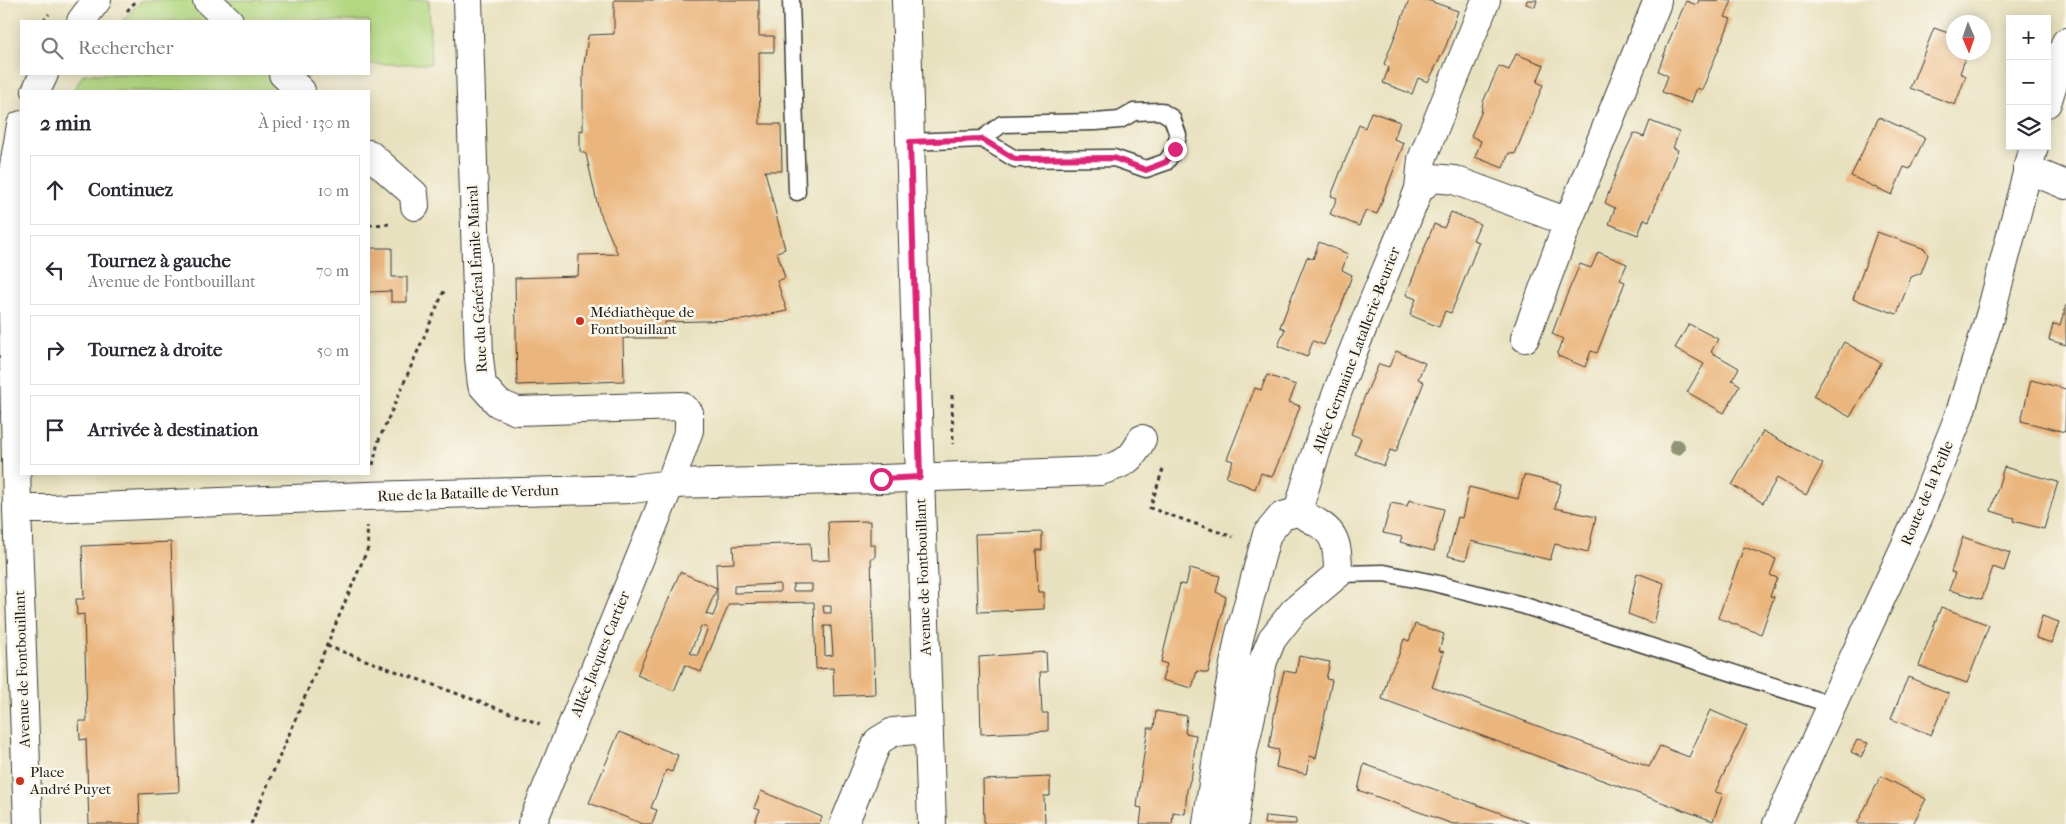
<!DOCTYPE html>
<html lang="fr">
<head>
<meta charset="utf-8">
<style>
	:root { --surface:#fff; --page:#f2f2f3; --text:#2b2b33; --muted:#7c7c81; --line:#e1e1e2 }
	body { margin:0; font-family:"IM FELL French Canon",serif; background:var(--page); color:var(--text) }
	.controls { position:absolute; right:15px; top:15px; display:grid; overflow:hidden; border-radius:0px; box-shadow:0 2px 12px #0003 }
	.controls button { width:45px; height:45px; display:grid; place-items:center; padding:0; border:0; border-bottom:1px solid var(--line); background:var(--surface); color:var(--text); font:25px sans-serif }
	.compass { position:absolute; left:1946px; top:15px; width:45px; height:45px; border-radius:50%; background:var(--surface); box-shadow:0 2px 12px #0003; rotate:178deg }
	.stop { position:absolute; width:15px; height:15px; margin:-11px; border:4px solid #db2777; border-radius:50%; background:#fff }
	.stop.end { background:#db2777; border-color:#fff; box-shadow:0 1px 5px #0008 }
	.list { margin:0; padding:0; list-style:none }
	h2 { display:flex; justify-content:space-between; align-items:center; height:65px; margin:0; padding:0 20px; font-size:21px }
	h2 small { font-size:16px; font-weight:400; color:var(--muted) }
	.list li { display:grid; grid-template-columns:32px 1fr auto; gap:15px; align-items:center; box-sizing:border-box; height:70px; margin:0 10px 10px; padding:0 10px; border:1px solid var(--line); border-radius:0px }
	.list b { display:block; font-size:19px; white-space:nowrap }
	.list p { margin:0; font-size:16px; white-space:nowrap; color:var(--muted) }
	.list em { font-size:16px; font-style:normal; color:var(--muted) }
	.icon { flex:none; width:28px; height:28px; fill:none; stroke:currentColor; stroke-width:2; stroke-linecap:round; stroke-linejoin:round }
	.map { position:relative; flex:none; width:2066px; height:824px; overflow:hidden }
	.search { position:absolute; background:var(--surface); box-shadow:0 2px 12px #0003; left:20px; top:20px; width:350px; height:55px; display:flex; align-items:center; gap:12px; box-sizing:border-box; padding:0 18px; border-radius:0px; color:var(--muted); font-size:19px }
	.panel { position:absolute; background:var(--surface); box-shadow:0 2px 12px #0003; left:20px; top:90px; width:350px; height:385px; border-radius:0px }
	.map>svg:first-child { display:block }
	.green { fill:#b3d882; stroke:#687a4f }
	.building { fill:#ebb67e; fill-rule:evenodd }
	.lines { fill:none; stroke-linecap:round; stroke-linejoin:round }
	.lane-casing { stroke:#3b3a34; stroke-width:19 }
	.street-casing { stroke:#3b3a34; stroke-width:30 }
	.path { stroke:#3b3a34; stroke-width:3; stroke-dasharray:4 4; stroke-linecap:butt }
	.lane { stroke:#fff; stroke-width:16 }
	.street { stroke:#fff; stroke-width:28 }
	.tree { fill:#919376 }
	.route { stroke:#db2777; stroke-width:6 }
	.poi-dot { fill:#c8321e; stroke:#fbf7ec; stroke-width:2 }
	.labels { text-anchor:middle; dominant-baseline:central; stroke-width:5; stroke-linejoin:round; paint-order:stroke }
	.street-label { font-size:15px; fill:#1c1c1c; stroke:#fbf7ec }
	.poi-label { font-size:15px; fill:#1c1c1c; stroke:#fbf7ec; text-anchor:start }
</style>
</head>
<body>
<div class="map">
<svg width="2066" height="824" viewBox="0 0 2066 824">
	<rect width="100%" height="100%" fill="#fbf7ec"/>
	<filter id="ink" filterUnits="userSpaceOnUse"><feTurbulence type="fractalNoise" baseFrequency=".02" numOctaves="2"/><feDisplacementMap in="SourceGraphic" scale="10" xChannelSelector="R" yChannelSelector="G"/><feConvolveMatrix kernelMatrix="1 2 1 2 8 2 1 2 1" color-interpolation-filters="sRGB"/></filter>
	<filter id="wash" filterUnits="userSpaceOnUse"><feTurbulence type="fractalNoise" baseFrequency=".0096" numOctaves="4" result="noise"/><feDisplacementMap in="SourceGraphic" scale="20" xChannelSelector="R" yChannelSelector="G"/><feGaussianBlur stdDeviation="1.12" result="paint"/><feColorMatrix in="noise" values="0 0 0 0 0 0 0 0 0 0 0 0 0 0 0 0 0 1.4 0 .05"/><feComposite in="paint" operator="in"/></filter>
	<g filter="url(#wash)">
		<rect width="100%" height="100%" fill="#e8e1bf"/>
		<g class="green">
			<polygon points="142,0 429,0 431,64 369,64 369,21 122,21"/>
			<polygon points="84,74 312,74 292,91 73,91"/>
		</g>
		<g id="blocks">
			<g class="building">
				<polygon points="614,0 759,0 759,36 774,36 774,52 759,52 760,124 781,124 782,171 765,171 785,249 777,252 785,278 777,281 787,311 742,320 665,322 665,338 623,338 624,381 517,385 515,278 578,276 579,255 618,254 599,211 586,154 580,151 580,130 583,131 583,71 588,37 589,35 614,34"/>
				<polygon points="1409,0 1427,0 1458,11 1446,46 1428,82 1418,78 1412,94 1383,83 1389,67 1384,64"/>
				<polygon points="1527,0 1537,0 1535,7 1526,4"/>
				<polygon points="1699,0 1732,1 1725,17 1731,19 1702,90 1697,88 1691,103 1662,92 1668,76 1658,71 1671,36 1686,1 1697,5"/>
				<polygon points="1934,28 1954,35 1954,52 1968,52 1960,73 1966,76 1955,105 1910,88"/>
				<polygon points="1516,54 1544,65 1537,82 1543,85 1515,154 1509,153 1503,168 1475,157 1481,141 1471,136 1481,113 1483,102 1499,66 1509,70"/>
				<polygon points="1371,112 1400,122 1394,139 1404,143 1377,214 1366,210 1359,226 1330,214 1337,198 1331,196 1359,125 1365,128"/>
				<polygon points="1879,117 1925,138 1910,169 1904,167 1892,195 1851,176"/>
				<polygon points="1650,121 1679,132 1673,148 1678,150 1649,221 1644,219 1638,235 1609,224 1615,208 1605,203 1618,167 1634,133 1644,137"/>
				<polygon points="1451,212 1480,224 1473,240 1479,242 1451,313 1445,311 1439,327 1410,315 1416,299 1406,295 1434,224 1444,228"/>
				<polygon points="1877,232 1925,249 1928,255 1921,273 1911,277 1897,314 1853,299"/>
				<polygon points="1319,242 1348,254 1342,270 1352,275 1340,310 1333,322 1324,345 1313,341 1307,357 1278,346 1285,329 1280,327 1307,257 1313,259"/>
				<polygon points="369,248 392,248 392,277 407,277 407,302 391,302 391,291 369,292"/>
				<polygon points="1598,252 1627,264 1620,280 1625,282 1597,353 1591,351 1585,367 1558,356 1557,353 1563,339 1552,334 1565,299 1580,264 1591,268"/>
				<polygon points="2066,305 2066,345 2049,340 2053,324 2060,325"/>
				<polygon points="1689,324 1718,339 1711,352 1739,368 1732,380 1740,385 1724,413 1687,392 1704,364 1675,348"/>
				<polygon points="1844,342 1881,363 1850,417 1813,396"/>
				<polygon points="1396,351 1425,363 1418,379 1424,382 1396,452 1390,450 1384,466 1355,454 1361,438 1351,434 1364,398 1379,364 1389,367"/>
				<polygon points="1267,375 1296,385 1289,402 1300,406 1288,440 1272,477 1261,473 1255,489 1226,477 1233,461 1227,459 1255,388 1261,390"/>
				<polygon points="2031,380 2066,389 2065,432 2021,421"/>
				<polygon points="1763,431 1823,464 1806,495 1777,478 1763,503 1732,485"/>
				<polygon points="2004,467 2058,482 2044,529 2013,521 2014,518 1991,511"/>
				<polygon points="1524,475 1561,484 1555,508 1596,517 1588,552 1555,544 1550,560 1471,541 1466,560 1448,556 1458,517 1462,518 1469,487 1518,499"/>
				<polygon points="1409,500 1444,509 1434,551 1400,542 1402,537 1383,533 1391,503 1407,506"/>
				<path d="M870 521V545H875V558H871L875 694 834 696 833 668 816 669 814 602 729 604 701 672 685 665 674 691 637 675 680 572 717 588 716 564 734 563 733 546 810 543 811 561 830 560 828 522ZM780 584V592L734 593V586ZM793 584H812V591H793ZM717 588V606L713 616 706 614ZM823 606H831V613H824ZM701 626 708 628 697 656 690 653ZM824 626H831L833 655 825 656Z"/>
				<polygon points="1042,532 1042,550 1036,550 1038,592 1044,592 1044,609 978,612 975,534"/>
				<polygon points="1963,537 2010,553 2004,571 1993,567 1982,599 1949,590 1955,573 1951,572"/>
				<polygon points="171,542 179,792 139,794 140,824 89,824 86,739 80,740 79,721 87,721 84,614 77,615 76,599 84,599 82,546"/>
				<polygon points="1744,547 1776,559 1770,575 1777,578 1770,596 1774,597 1761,634 1718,618"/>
				<polygon points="1190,568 1220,576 1216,592 1226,597 1208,673 1197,671 1192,688 1162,680 1167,664 1161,662 1180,584 1186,585"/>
				<polygon points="1637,573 1664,583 1654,624 1628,614"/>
				<polygon points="1941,607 1989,625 1967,683 1919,666"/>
				<polygon points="2042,616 2059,622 2052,643 2036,638"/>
				<polygon points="1415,624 1444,634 1439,651 1444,652 1432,687 1649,767 1660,746 1689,757 1710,710 1747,726 1715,792 1723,794 1713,821 1382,699 1389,672 1390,672 1398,657 1404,639 1409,641"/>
				<polygon points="1046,652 1047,672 1040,672 1042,713 1048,713 1048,731 981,734 979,657"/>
				<polygon points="1299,656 1330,662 1326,679 1332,680 1316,758 1310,756 1306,774 1276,767 1279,750 1269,748 1275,710 1284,671 1296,673"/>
				<polygon points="1908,677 1949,694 1931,735 1891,719"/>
				<polygon points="1156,711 1187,716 1185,733 1196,735 1192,774 1187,790 1185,814 1173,812 1172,824 1140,824 1142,808 1137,807 1142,767 1148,728 1154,728"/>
				<polygon points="619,732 678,755 672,772 666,770 651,808 657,810 652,824 643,824 589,803"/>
				<polygon points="1857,740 1868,743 1861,757 1851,752"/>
				<polygon points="1364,764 1531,824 1453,824 1358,790"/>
				<polygon points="1881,776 1926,799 1913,824 1857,824"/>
				<polygon points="1050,777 1050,796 1044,796 1045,824 984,824 983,780"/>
				<polygon points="761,791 822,817 819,824 754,824 760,810 754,808"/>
				<polygon points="1265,816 1296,819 1296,824 1264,824"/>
			</g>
		</g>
	</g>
	<g filter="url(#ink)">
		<use href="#blocks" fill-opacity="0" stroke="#3b3a34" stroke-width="1"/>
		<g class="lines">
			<defs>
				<g id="lane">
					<polyline points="791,0 797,192"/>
					<polyline points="910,142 982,139 1015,159 1114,158 1146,169 1166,162 1175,149 1178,135 1172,118 1161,111 1134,112 1120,120 1095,122 1002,124 982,139"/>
					<polyline points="1338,574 1384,573 1434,583 1522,605 1832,705"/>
				</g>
				<g id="street">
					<polyline points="207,0 229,21"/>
					<polyline points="468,0 479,358 482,385 498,403 517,411 681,406 689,413 689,430 670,484 532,824"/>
					<polyline points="906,0 919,448 932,824"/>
					<polyline points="81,21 97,0"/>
					<polyline points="283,74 301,91"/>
					<polyline points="36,91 44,74"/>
					<polyline points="2047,103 2066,42"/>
					<polyline points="21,125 11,183 11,222 17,509 28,824"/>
					<polyline points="369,154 414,194 415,206"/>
					<polyline points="2027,169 2066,185"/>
					<polyline points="1419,189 1433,178 1454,180 1568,222 1656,5 1657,0"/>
					<polyline points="1525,338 1568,222"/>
					<path d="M17 509H49L366 496 632 489 670 484 881 479 1100 471C1123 464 1132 461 1142 439"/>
					<path d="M1298 512C1328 401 1377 296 1419 189L1422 159 1486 0"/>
					<polyline points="844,824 878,741 893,732 928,729"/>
					<path d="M1207 824 1219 744 1239 638 1267 534 1282 516 1298 512C1332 530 1338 533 1338 574L1294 611 1272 639 1263 661 1243 752 1234 824"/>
					<polyline points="1777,824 1919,516 1959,416 1991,312 2034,146"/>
				</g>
			</defs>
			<use href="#lane" class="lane-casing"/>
			<use href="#street" class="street-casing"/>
			<g class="path">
				<polyline points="127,11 137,0"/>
				<polyline points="43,21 49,14"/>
				<polyline points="369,225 391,224"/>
				<polyline points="952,395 953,444"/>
				<polyline points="373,465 378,442 444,291"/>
				<polyline points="1163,469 1150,508 1233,537"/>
				<polyline points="327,646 540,724"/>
				<polyline points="251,824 368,548 367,526"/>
			</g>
			<use href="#lane" class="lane"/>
			<use href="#street" class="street"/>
		</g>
		<circle class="tree" cx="1677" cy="447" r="8"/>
	</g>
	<g class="lines" filter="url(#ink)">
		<polyline class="route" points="881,479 920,477 910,142 982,139 1015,159 1114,158 1146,170 1166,162 1175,149"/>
	</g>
	<g class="poi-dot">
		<circle cx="580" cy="321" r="5"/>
		<circle cx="20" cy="781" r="5"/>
	</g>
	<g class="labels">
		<g class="street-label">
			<text transform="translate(477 279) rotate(-93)">Rue du Général Émile Mairal</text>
			<text transform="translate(1356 350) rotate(-69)">Allée Germaine Latallerie-Beurier</text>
			<text transform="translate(468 493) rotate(-2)">Rue de la Bataille de Verdun</text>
			<text transform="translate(1927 493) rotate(-67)">Route de la Peille</text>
			<text transform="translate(923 577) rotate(-92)">Avenue de Fontbouillant</text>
			<text transform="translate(600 654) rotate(-68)">Allée Jacques Cartier</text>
			<text transform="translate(22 669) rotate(-92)">Avenue de Fontbouillant</text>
		</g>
		<g class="poi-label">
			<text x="590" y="312">Médiathèque de<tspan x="590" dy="17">Fontbouillant</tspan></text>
			<text x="30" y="772">Place<tspan x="30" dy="17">André Puyet</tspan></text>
		</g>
	</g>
</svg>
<div class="controls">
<button>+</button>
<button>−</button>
<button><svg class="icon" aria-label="layers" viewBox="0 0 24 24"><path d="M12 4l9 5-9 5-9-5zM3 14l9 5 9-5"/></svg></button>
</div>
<svg class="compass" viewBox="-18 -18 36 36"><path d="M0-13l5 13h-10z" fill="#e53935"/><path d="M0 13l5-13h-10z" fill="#7c7c81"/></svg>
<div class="stop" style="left:881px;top:479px"></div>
<div class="stop end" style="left:1175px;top:149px"></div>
<div class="search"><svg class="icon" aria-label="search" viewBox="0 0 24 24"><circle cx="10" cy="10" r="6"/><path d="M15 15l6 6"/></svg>Rechercher</div>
<section class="panel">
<h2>2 min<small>À pied · 130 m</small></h2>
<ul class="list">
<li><svg class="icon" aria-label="ahead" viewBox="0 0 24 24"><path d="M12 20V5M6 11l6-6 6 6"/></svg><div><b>Continuez</b></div><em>10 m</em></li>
<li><svg class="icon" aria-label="left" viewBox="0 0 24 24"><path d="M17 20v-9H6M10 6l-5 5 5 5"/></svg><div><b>Tournez à gauche</b><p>Avenue de Fontbouillant</p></div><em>70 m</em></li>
<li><svg class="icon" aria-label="right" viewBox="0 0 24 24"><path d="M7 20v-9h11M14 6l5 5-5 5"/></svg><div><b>Tournez à droite</b></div><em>50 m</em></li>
<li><svg class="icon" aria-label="arrive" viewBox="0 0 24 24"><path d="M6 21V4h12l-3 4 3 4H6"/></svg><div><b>Arrivée à destination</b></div></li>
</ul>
</section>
</div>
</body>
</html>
